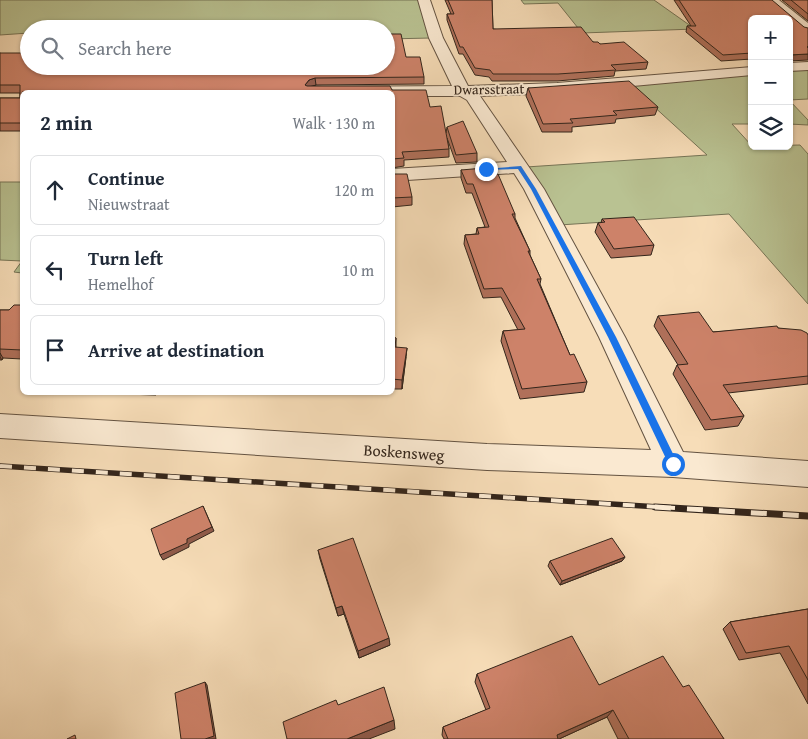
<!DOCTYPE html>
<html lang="en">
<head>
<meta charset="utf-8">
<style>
	:root { --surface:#fff; --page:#f2f2f3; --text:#1f2937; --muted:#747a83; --line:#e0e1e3 }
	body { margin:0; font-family:"Gentium Book Plus",serif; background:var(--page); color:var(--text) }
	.controls { position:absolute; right:15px; top:15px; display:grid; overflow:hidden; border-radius:8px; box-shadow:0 1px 4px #0004 }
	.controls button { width:45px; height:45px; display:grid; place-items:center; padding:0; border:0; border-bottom:1px solid var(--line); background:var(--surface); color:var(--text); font:25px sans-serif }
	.stop { position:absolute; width:15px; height:15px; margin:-11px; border:4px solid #1a73e8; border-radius:50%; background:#fff }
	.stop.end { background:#1a73e8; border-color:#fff; box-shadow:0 1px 5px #0008 }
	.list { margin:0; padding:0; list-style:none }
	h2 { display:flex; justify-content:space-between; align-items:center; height:65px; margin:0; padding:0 20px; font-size:21px }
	h2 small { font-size:16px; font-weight:400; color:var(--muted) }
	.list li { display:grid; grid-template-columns:32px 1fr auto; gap:15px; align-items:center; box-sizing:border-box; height:70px; margin:0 10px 10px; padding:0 10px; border:1px solid var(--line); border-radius:8px }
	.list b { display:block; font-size:19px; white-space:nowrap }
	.list p { margin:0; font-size:16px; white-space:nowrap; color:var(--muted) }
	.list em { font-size:16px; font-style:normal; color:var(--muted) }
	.icon { flex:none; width:28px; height:28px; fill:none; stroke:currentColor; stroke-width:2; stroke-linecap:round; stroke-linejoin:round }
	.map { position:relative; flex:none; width:808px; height:739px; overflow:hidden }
	.search { position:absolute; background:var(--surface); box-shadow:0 1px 4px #0004; left:20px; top:20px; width:375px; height:55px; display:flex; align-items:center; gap:12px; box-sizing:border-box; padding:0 18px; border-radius:28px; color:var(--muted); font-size:19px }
	.panel { position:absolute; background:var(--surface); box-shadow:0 1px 4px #0004; left:20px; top:90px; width:375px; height:305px; border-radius:8px }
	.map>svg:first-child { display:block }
	.green { fill:#b9c292; stroke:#767456 }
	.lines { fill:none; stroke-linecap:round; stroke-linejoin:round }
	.minor-casing { stroke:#645342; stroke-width:2 }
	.minor { fill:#fae9d1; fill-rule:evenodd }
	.rail-far1-casing { stroke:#33251b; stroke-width:5.5 }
	.rail-casing { stroke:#33251b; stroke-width:7 }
	.rail-far1 { stroke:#fae9d1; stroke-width:4; stroke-dasharray:12; stroke-linecap:butt }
	.rail { stroke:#fae9d1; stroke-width:5; stroke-dasharray:16; stroke-linecap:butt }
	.wall { fill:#b0705a; stroke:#33251b }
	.shaded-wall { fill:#905b4a; stroke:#33251b }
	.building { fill:#cd8269; stroke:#33251b }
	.route { fill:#1a73e8 }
	.labels { text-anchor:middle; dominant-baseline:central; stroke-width:4; stroke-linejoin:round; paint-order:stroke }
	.far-street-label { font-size:14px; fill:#33251b; stroke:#fae9d1 }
	.street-label { font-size:16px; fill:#33251b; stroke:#fae9d1 }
</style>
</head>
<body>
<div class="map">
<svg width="808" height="739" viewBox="0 0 808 739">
	<rect width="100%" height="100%" fill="#f7ddb8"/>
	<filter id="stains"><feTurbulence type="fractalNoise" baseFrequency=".004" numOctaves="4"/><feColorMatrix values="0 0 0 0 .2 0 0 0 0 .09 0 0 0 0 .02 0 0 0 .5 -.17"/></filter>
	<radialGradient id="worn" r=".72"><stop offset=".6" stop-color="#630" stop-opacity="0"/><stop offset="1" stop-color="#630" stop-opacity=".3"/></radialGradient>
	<g class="green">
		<polygon points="0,0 418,0 431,38 386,39 386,29 29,29 29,33 0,35"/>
		<polygon points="521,0 654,0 695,29 582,33 558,3 524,4"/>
		<polygon points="808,68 808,99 789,100 808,120 808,125 789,124 789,69"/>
		<polygon points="752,72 752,124 732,124 752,146 800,145 808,154 808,304 729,214 559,225 526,167 707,155 628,83"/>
		<polygon points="0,182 22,182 22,273 14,272 22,261 0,260"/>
	</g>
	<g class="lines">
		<defs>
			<g id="minor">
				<polygon points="418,0 430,0 443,38 468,86 557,83 752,67 752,75 557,93 480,96 544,189 625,337 683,452 808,461 808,487 673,477 487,470 0,438 0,414 487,444 651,450 599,337 524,189 514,173 392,181 392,169 507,162 467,100 460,96 392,96 392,92 308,92 310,89 316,87 452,86 429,38"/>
				<polygon points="766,0 779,0 808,23 808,33 803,32"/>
				<polygon points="808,62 808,70 789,71 789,63"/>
			</g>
		</defs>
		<use href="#minor" class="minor-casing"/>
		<use href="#minor" class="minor"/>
		<defs>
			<polyline id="rail-far1" points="0,466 675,508"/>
			<polyline id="rail" points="655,507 808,516"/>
		</defs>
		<use href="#rail-far1" class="rail-far1-casing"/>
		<use href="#rail" class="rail-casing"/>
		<use href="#rail-far1" class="rail-far1"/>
		<use href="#rail" class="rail"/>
	</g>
	<g class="wall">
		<polygon points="445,0 492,0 493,29 593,42 600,44 648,62 646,69 615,71 614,76 557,81 492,81 489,77 475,75 463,54 459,54 447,20 447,14 451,14"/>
		<polygon points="674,0 772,0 752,19 752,59 721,61 686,32 687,26 691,26"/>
		<polygon points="782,0 808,0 808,21"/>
		<polygon points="0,53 29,66 406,57 424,77 424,84 316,85 312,86 392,90 430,107 446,133 447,127 477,153 477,162 456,163 447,138 449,149 449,157 404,160 404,166 392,168 392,92 22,92 22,131 0,131 0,98 20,98 20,93 0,93"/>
		<polygon points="528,88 658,107 655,115 616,119 615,123 572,127 572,132 542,132 526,96"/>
		<polygon points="461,170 486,175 515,214 515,218 530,251 530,255 541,279 540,284 570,355 587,382 584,392 520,399 501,341 503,331 518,330 501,297 483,298 464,244 465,235 476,234 477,228 485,227 472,193 466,193 461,178"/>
		<polygon points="392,174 412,197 412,205 392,207"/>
		<polygon points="602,219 654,245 651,255 611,258 595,232 598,223 601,223"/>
		<polygon points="22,304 22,359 3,358 2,360 0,360 0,310 9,310 21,305"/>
		<polygon points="658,316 713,332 778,328 808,335 808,384 728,393 744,416 738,426 705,430 673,374 677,365 678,365 654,326"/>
		<polygon points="392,337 396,338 396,347 406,357 402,389 392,389"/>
		<polygon points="123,392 157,392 156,395 124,394"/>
		<polygon points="318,550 390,645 359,658 344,614 338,616 320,559"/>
		<polygon points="625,557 622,561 560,585 548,566 550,561"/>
		<polygon points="808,609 808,704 780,653 739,660 723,629 730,622"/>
		<polygon points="477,674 599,685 683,687 724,739 618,739 607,717 559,739 444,739 442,735 443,727 486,710 475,682"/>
	</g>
	<g class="shaded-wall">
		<polygon points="808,54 808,60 789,61 789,55"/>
		<polygon points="315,78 316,85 309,87 306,92 305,85 309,80"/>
		<polygon points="407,348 406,357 402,389 402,380"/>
		<polygon points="0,353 3,358 2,360 0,357"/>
		<polygon points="203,506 214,531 189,544 189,547 163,560 160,555 187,539"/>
		<polygon points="625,557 622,561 560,585 562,581"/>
		<polygon points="342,606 344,614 338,616 336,608"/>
		<polygon points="389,638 390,645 359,658 358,651"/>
		<polygon points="205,682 207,685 216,739 205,739"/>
		<polygon points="613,710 607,717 559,739 554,739 557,735"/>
		<polygon points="394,720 395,729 369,739 347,739"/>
	</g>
	<g class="building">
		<polygon points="448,0 492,0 493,29 581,27 593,42 598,42 600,44 624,42 648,62 611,65 616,70 558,74 493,74 490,70 475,68 463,47 460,47 447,14 454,14"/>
		<polygon points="679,0 772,0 804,27 808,28 808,46 807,47 808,48 808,54 789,55 789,19 752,19 752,53 723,55 687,26 696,26"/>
		<polygon points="791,0 808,0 808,14"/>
		<polygon points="386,34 401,34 406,57 420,57 424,77 315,78 309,80 305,85 307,86 390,86 392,90 426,90 430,107 441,106 449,149 402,152 404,158 392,159 392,92 22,92 22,123 0,123 0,98 20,98 20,85 0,85 0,53 29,53 29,66 386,66"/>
		<polygon points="629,81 658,107 613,111 617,115 570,119 573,123 543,124 528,88"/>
		<polygon points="463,121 477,153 456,155 447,127"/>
		<polygon points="484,168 486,175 498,174 515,214 512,214 530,251 528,251 541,279 537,279 570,355 574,354 587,382 522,389 503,331 525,329 502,288 484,289 465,235 479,234 477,228 489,227 473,184 467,184 461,170"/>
		<polygon points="392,174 407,174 412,197 392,198"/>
		<polygon points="634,217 654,245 614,249 598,223 605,222 602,219"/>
		<polygon points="22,304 22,350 0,349 0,310 9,310 14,305 21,305"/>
		<polygon points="699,312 713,332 777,326 778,328 801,330 807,333 808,335 808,376 723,385 744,416 711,420 677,365 688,364 658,316"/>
		<polygon points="392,337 396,338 395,347 407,348 402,380 392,379"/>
		<polygon points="203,506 212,527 187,539 187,543 160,555 151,529"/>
		<polygon points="353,538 389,638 358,651 342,606 336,608 318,550"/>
		<polygon points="612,538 625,557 562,581 550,561"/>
		<polygon points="808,609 808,680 789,646 746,653 730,622"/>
		<polygon points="572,636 599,685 663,656 683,687 689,685 724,739 629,739 613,710 557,735 558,739 448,739 443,727 490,708 477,674"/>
		<polygon points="205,682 214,736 205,739 181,739 175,693"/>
		<polygon points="384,687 394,720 347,739 287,739 283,722 336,700 338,705"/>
		<polygon points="75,735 76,739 67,739"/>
	</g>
	<polygon class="route" points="521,166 536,189 616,337 678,464 676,467 670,467 608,337 531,189 518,169 486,170 484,169"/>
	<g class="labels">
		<g class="far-street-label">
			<text transform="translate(489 89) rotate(-1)">Dwarsstraat</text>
		</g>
		<g class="street-label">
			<text transform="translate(404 452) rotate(4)">Boskensweg</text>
		</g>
	</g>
	<rect width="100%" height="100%" filter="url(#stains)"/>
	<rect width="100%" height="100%" fill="url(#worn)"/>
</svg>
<div class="controls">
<button>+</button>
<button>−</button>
<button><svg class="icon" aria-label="layers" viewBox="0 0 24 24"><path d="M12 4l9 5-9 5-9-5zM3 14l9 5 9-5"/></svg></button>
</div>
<div class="stop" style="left:673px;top:464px"></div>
<div class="stop end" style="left:486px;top:169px"></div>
<div class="search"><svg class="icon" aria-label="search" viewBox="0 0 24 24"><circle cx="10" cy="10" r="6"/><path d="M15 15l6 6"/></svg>Search here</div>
<section class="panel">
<h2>2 min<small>Walk · 130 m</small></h2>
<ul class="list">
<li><svg class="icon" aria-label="ahead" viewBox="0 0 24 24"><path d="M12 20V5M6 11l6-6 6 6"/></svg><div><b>Continue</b><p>Nieuwstraat</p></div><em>120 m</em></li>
<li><svg class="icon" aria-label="left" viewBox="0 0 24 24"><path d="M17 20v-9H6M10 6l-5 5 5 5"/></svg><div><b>Turn left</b><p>Hemelhof</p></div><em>10 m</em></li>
<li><svg class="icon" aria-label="arrive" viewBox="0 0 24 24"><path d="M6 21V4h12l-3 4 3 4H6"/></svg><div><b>Arrive at destination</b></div></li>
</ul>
</section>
</div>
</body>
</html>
